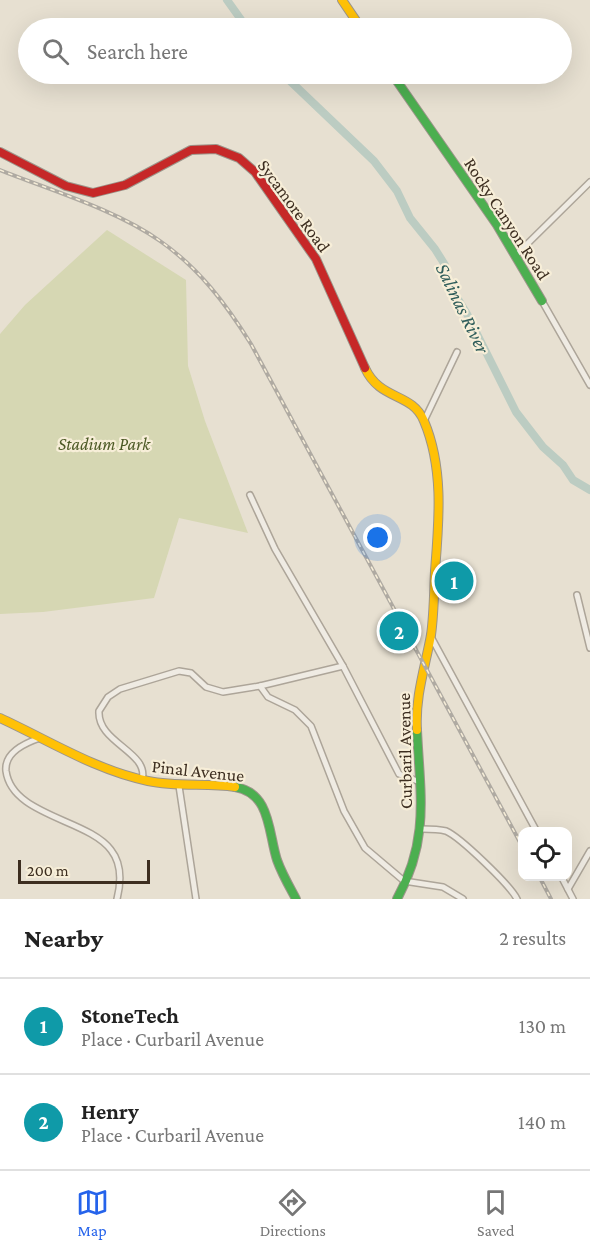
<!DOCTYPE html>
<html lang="en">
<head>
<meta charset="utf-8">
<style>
	:root { --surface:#fff; --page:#f6f6f6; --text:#222; --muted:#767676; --line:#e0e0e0; --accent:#2563eb }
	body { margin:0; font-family:"Crimson Pro",serif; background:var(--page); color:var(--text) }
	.controls { position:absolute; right:18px; bottom:18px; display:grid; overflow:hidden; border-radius:12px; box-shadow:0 6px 24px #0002 }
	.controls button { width:54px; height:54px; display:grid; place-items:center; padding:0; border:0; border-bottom:2px solid var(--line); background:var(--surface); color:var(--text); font:30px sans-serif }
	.scale { position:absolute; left:18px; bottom:15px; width:132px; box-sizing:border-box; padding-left:6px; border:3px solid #3d2e20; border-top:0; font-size:16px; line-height:21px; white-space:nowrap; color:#3d2e20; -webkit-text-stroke:4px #f7eed8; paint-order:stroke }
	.you { position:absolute; left:378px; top:538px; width:21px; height:21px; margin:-15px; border:4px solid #fff; border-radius:50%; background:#1a73e8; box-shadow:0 0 0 9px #1a73e833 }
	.badge { display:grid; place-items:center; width:39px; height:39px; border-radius:50%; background:var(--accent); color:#fff; font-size:20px; font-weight:700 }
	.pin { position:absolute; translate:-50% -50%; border:3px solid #fff; box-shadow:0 2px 6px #0006 }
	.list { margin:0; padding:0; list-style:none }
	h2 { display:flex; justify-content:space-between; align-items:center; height:78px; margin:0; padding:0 24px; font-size:26px }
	h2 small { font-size:20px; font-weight:400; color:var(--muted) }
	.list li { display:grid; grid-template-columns:39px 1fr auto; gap:18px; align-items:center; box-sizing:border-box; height:96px; padding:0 24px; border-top:2px solid var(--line) }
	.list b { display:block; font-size:22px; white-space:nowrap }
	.list p { margin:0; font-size:20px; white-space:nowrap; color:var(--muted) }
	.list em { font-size:20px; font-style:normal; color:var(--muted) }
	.icon { flex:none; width:33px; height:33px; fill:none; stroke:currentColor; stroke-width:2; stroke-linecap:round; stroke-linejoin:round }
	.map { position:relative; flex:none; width:590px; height:899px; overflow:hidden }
	.search { position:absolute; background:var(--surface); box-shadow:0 6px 24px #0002; left:18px; right:18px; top:18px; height:66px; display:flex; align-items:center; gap:15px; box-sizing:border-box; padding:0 21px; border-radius:33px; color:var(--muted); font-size:22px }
	.sheet { height:270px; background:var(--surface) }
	nav { display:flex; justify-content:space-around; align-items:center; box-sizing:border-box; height:84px; border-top:2px solid var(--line); background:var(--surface); font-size:16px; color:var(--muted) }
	nav a { display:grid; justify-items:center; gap:3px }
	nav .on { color:var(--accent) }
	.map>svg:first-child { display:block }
	.green { fill:#d6d7b3 }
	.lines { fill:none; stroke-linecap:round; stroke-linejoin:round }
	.river { stroke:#bcccc2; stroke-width:8 }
	.street-casing { stroke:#ada599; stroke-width:8 }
	.fast-casing { stroke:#9c958a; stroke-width:10 }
	.slow-casing { stroke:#9c958a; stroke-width:10 }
	.jam-casing { stroke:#9c958a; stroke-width:10 }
	.street { stroke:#efebe3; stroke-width:5 }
	.fast { stroke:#4caf50; stroke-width:8 }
	.slow { stroke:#ffc107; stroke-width:8 }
	.jam { stroke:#c62828; stroke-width:8 }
	.rail-casing { stroke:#afaaa2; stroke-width:4 }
	.rail { stroke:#f7eed8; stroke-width:1.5; stroke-dasharray:4.5; stroke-linecap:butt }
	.labels { text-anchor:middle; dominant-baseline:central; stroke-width:4.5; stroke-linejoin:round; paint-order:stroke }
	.street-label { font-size:18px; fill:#3d2e20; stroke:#f7eed8 }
	.park-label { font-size:18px; font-style:italic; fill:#4d5a26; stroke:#f7eed8 }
	.water-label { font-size:20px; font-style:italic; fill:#2f5d5a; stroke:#f7eed8 }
</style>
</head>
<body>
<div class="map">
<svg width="590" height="899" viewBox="0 0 590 899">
	<rect width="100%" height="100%" fill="#e7e0d1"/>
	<polygon class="green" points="107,230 186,280 188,366 205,421 248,533 179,518 154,598 43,612 0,614 0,334 25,305"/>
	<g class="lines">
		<g class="river">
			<polyline points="227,0 247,28"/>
			<polyline points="286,74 287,78 374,161 397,191 410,218 435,249 445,265 447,281 467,314 516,412 543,447 563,465 573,480 590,490"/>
		</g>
		<defs>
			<g id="street">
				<polyline points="516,255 590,182"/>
				<polyline points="542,301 590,385"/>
				<polyline points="424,421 457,352"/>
				<polyline points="250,495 275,549 343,666 399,774 420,782"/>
				<polyline points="577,595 590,648"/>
				<polyline points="430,635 537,832"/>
				<polyline points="260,686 268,697 295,710 311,726 344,811 365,848 404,881 443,887 463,899"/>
				<path d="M40 738C25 743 4 752 6 771 12 816 88 819 111 850 122 864 121 883 117 899"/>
				<path d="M142 780C150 752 97 743 99 711L108 697 120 689 179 671 191 673 206 687 223 692 260 686 343 666"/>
				<polyline points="179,786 196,899"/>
				<path d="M422 829C430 829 438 829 446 831 460 837 510 885 517 899"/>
				<polyline points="561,876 573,899"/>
				<polyline points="568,889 590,851"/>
			</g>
			<g id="fast">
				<polyline points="392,74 497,225 542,301"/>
				<path d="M235 787C271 793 268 832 277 860 282 874 289 886 296 899"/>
				<path d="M397 899C430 839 420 794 417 730"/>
			</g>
			<g id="slow">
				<polyline points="342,0 361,28"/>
				<path d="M365 368C380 401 412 392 424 421 444 468 439 521 435 571 434 592 434 614 431 635 425 668 415 696 417 730"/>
				<path d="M0 718C48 740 95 770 148 781 177 787 206 783 235 787"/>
			</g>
			<polyline id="jam" points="0,152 66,186 93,193 125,185 191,150 216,149 239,158 255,172 316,259 365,368"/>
		</defs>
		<use href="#street" class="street-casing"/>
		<use href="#fast" class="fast-casing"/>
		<use href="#slow" class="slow-casing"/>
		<use href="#jam" class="jam-casing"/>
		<use href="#street" class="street"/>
		<use href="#fast" class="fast"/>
		<use href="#slow" class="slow"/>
		<use href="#jam" class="jam"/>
		<defs>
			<g id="rail">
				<path d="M0 170C50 190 117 210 160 241 199 268 226 304 251 344L522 846"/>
				<polyline points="539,876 551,899"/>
			</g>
		</defs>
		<use href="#rail" class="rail-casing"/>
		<use href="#rail" class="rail"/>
	</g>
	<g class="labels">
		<g class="street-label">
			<text transform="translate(294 206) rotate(54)">Sycamore Road</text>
			<text transform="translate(507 219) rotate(57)">Rocky Canyon Road</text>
			<text transform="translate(405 751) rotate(-91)">Curbaril Avenue</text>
			<text transform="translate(198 771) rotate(6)">Pinal Avenue</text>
		</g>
		<g class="park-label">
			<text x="104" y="444">Stadium Park</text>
		</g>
		<g class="water-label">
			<text transform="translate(463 308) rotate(64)">Salinas River</text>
		</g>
	</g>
</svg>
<div class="controls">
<button><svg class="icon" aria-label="locate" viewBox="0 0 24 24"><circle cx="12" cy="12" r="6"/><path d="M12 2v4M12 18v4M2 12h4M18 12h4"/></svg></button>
</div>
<div class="scale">200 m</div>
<div class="you"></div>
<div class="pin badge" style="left:454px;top:581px;background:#0f9aa8">1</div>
<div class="pin badge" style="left:399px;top:631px;background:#0f9aa8">2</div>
<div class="search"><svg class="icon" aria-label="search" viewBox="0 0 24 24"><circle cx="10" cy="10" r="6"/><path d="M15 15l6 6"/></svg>Search here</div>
</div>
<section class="sheet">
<h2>Nearby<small>2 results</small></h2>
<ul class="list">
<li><span class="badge" style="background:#0f9aa8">1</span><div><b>StoneTech</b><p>Place · Curbaril Avenue</p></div><em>130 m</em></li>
<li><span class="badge" style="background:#0f9aa8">2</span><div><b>Henry</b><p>Place · Curbaril Avenue</p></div><em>140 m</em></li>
</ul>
</section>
<nav>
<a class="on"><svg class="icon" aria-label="map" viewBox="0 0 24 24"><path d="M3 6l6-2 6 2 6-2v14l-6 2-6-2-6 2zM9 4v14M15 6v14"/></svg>Map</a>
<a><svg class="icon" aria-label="directions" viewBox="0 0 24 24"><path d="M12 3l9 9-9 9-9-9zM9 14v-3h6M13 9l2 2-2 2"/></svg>Directions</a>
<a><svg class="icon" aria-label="saved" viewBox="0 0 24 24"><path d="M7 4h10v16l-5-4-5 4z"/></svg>Saved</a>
</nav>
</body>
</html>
